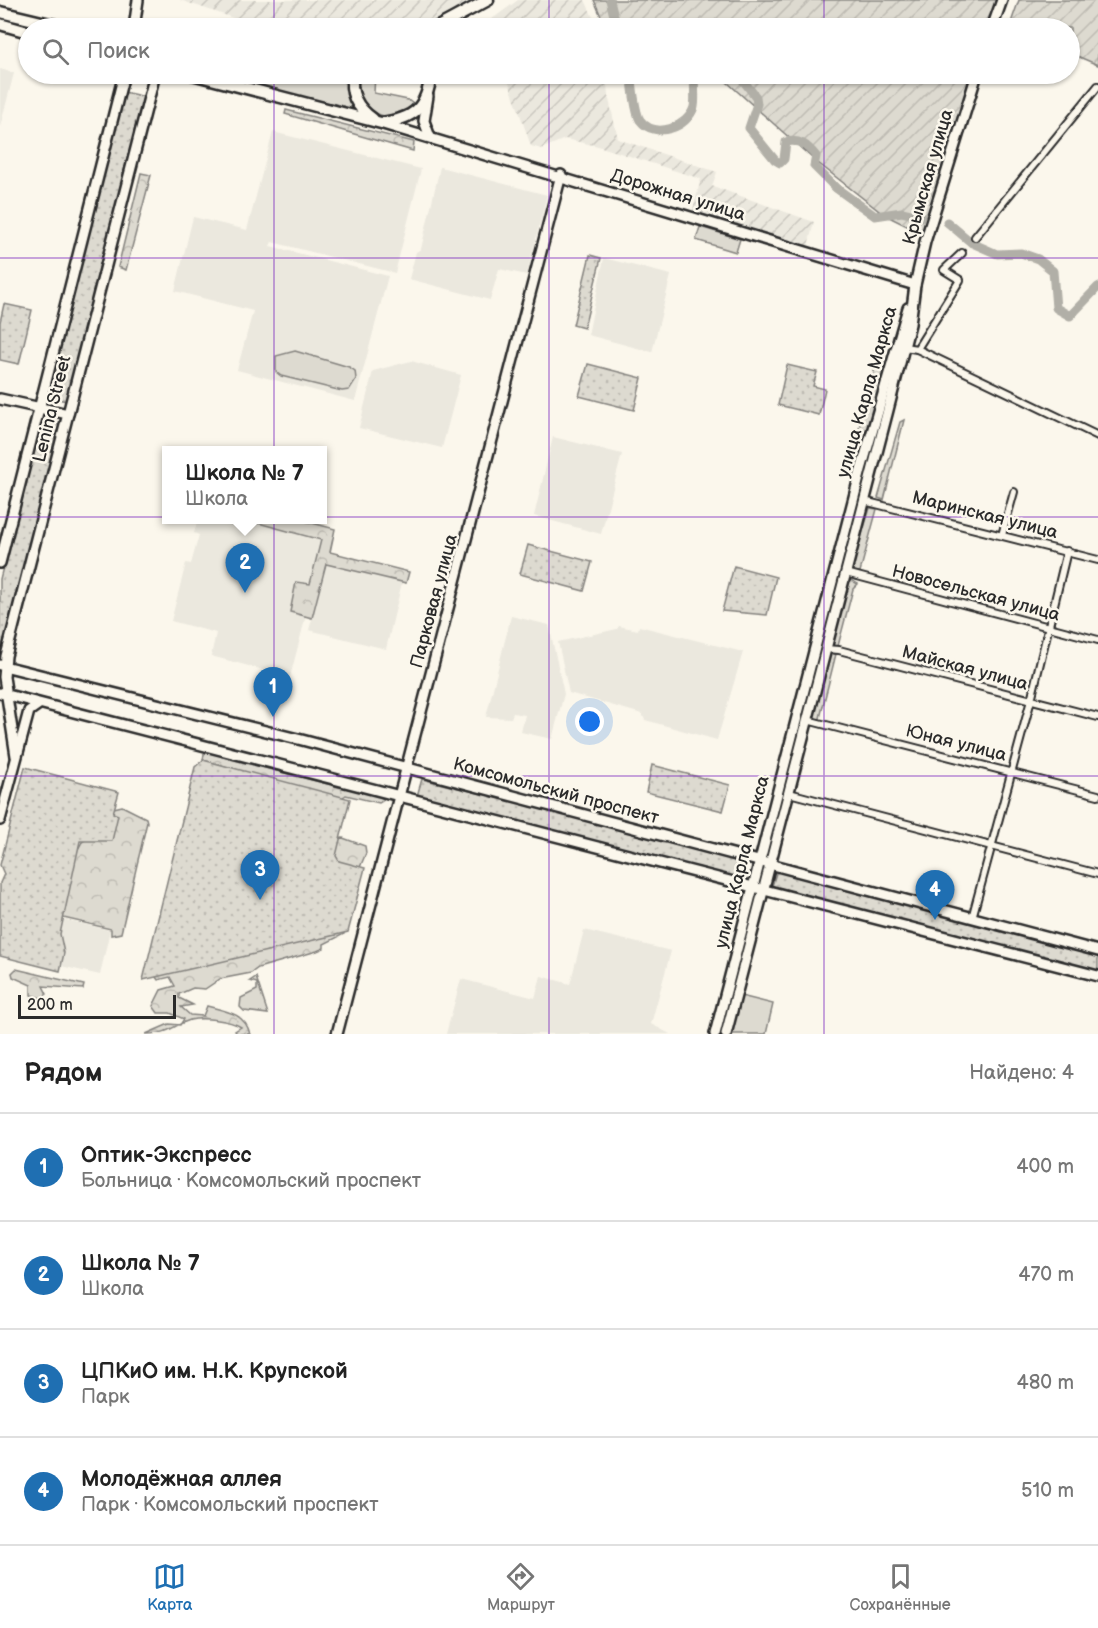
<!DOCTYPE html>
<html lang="ru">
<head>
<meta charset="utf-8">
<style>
	:root { --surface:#fff; --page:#f2f2f2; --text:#222; --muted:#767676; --line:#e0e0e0; --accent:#1f6fb2 }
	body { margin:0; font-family:"Balsamiq Sans",sans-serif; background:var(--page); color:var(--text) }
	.scale { position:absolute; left:18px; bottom:15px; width:158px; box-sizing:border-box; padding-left:6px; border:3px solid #2b2b2b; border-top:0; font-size:16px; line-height:21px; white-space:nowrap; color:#2b2b2b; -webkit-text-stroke:4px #fbf7ec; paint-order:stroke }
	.you { position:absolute; left:590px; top:722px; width:21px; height:21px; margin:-15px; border:4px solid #fff; border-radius:50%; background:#1a73e8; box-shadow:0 0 0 9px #1a73e833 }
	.badge { display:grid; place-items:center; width:39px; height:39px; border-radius:50%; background:var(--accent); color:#fff; font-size:20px; font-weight:700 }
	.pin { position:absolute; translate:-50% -50px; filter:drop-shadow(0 2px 3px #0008) }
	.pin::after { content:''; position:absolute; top:32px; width:21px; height:18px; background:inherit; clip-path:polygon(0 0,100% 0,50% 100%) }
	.popup { position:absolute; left:162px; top:446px; width:165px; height:78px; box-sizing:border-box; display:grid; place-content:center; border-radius:0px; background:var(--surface); filter:drop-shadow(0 2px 4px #0005); font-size:20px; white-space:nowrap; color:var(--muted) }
	.popup b { font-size:22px; color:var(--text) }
	.popup::after { content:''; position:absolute; left:50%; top:100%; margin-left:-12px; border:12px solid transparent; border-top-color:var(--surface) }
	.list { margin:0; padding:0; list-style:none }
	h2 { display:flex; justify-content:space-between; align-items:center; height:78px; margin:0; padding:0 24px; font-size:26px }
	h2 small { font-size:20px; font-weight:400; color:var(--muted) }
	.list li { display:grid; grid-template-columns:39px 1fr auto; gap:18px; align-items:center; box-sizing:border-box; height:108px; padding:0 24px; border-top:2px solid var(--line) }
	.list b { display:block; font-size:22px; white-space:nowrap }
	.list p { margin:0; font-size:20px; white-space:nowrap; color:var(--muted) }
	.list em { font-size:20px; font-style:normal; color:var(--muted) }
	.icon { flex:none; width:33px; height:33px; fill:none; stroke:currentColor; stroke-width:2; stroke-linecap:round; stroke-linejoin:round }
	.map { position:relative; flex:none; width:1098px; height:1034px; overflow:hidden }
	.search { position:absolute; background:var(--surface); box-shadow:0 2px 4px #0004; left:18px; right:18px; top:18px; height:66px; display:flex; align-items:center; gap:15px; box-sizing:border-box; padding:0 21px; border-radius:33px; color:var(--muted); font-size:22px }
	.sheet { height:510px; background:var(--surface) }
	nav { display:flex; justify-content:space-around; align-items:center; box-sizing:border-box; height:84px; border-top:2px solid var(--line); background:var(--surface); font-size:16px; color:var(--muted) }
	nav a { display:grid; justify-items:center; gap:3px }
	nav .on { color:var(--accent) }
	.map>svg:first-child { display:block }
	.built { fill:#ebe8de }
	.industrial { fill:url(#industrial-furrows) }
	.grass { fill:#dddad0; stroke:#84827e; stroke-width:1.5 }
	.forest { fill:url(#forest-crowns); stroke:#84827e; stroke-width:1.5 }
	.park { fill:url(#park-dots); stroke:#84827e; stroke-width:1.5 }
	.garden { fill:url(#garden-furrows); stroke:#84827e; stroke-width:1.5 }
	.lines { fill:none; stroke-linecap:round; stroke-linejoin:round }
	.river { stroke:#b1afa7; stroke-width:9 }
	.street-casing { stroke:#2b2b2b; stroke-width:10 }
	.secondary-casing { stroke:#2b2b2b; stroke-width:14 }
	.primary-casing { stroke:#2b2b2b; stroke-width:15 }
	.street { stroke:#fbf7ec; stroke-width:6 }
	.secondary { stroke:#fbf7ec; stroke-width:9 }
	.primary { stroke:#fbf7ec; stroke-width:10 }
	.grid { fill:none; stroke:#7b2cbf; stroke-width:1.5; stroke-opacity:0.55 }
	.labels { text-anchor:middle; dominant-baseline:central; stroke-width:5; stroke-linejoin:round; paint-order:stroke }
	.street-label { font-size:18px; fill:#2b2b2b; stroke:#fbf7ec }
</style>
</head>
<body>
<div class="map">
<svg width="1098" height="1034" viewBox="0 0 1098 1034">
	<defs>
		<pattern id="industrial-furrows" width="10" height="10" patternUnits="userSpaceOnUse" patternTransform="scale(1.5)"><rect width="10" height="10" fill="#ebe8de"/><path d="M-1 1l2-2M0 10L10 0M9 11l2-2" fill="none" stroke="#cac7bf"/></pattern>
		<pattern id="forest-crowns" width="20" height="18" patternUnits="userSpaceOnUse" patternTransform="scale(1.5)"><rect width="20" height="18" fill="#dddad0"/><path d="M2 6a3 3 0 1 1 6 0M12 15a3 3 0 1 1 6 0" fill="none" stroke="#bebbb3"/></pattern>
		<pattern id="park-dots" width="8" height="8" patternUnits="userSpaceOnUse" patternTransform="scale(1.5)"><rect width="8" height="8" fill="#dddad0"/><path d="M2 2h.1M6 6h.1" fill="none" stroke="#bebbb3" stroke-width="1.8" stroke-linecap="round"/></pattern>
		<pattern id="garden-furrows" width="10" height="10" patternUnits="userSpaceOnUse" patternTransform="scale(1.5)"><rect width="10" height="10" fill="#dddad0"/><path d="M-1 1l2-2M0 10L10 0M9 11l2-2" fill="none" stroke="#bebbb3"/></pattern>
	</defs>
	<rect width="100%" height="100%" fill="#fbf7ec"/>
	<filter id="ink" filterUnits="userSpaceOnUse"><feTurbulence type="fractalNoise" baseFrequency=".0167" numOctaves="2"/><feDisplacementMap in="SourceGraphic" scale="12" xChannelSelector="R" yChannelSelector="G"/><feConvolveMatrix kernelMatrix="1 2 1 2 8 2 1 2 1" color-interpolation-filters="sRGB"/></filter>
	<g filter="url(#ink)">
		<g class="built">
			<polygon points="0,69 14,73 0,127"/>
			<polygon points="273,132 421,169 395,273 272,242 270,246 388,276 355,401 237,370 253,311 175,291 193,217 247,230"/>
			<polygon points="440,167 547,195 527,275 499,269 490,300 409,279 416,252 421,249"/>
			<polygon points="604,258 671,275 652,352 588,335"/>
			<polygon points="411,361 461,375 442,448 359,428 373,371"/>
			<polygon points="553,437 622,454 601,534 534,516"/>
			<polygon points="198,520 283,520 328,531 290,677 211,656 216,633 171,621 186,563 191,564 199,535 194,533"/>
			<polygon points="330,552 404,574 386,649 309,630"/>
			<polygon points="511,616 549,625 564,694 552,739 521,732 525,715 513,713 511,718 486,717"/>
			<polygon points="619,626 638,630 639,626 743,652 717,740 645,720 642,714 569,693 558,642 617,629"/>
			<polygon points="62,919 110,930 100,975 61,966 64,953 60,934"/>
			<polygon points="584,930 671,951 651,1024 670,1034 446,1034 461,979 535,998 541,976 570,984"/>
		</g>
		<g class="industrial">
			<polygon points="180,0 480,0 424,28 241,28 242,21"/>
			<polygon points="518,0 585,0 598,28 491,28 488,22"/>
			<polygon points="506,74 606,74 608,95 618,139 717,172 712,186 814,222 807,250 692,213 701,179 598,146 565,139 541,149 531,146"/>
		</g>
		<g class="grass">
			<polygon points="208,74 253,79 292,74 348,74 348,95 355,110"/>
			<path d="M358 74H375L374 93 408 100 412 103V109C408 111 403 115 399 116 374 122 350 97 358 74Z"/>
			<polygon points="700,227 740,239 736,252 696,240"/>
			<polygon points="295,351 349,367 355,371 356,379 349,390 342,391 281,376 276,372 276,356"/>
			<polygon points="877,360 887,363 860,465 850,462"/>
			<polygon points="904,420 884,500 878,498 900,422"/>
			<polygon points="870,508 877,509 860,572 851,571"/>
			<polygon points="849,579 858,584 853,589 838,646 832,646"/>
			<polygon points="831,652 836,654 819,722 811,720"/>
			<polygon points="256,977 268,1014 244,1011 240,1007 241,998 257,990 257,983 250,981"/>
			<polygon points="741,996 773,1004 766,1034 731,1034"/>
		</g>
		<g class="forest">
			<polygon points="286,110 414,142 413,151 285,114"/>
			<polygon points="141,173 151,175 126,270 118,267"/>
			<polygon points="247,520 301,520 335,529 330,552 409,572 406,583 326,564 312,618 290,612 296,582 310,584 321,540"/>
			<polygon points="211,750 221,753 222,757 339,787 341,784 379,796 384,800 379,803 346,795 340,799 203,760 204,754"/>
			<polygon points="122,806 146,818 147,822 121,933 111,935 111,929 59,917 76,853 82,842 90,838 114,808"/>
			<polygon points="343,838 365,846 366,853 358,872 277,846"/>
			<path d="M340 926 344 934 324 944V948L317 951 258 968 251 973 220 979 205 989 193 988 179 994V998L193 1005 181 1007 190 1015 203 1016 207 1006C226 1011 245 1013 250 1034H237L235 1031 241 1027C230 1020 203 1017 190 1020 171 1026 171 1034 146 1034L169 1024 180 1025 184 1019 170 1013H158L153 1006 161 990 175 986 170 977 158 980 153 973Z"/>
			<polygon points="16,969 84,985 83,989 43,986 47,994 41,998 31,995 31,985 13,977 12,973"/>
		</g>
		<g class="park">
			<polygon points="124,92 146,97 66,401 47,396"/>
			<polygon points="590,255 601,258 584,328 573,325"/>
			<polygon points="4,304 32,310 19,364 0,360 0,322"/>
			<polygon points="588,364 642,378 634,410 579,396"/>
			<polygon points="787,365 817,372 813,386 825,389 819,415 778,405"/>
			<polygon points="40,420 60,425 3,651 0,651 0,579"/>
			<polygon points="528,545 592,562 584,591 520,574"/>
			<polygon points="734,566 776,577 767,615 722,611"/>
			<polygon points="203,760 350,799 336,856 339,861 365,868 348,932 143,980 195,767"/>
			<polygon points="652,765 730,785 723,811 646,792"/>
			<polygon points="25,767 119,792 113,813 118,815 112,841 80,841 60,934 64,953 60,971 0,956 0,883 4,874 0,865"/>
			<polygon points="422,779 743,859 737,880 417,796"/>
			<polygon points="777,870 1098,954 1098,971 772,886"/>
		</g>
		<g class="garden">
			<polygon points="594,0 996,0 988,28 606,28"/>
			<polygon points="1019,0 1098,0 1098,65 1070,53 1070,28 1009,28"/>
			<polygon points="718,74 975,74 927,236 883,214 813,159"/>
		</g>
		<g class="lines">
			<g class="river">
				<polyline points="610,0 617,28"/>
				<path d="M632 74C632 83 635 112 640 120 655 140 688 127 694 107 696 96 693 84 695 74"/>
				<path d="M738 74 756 97 757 104 749 128 775 160 780 163 784 159 786 142C800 139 807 145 816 156L814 166 836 188 875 216 902 212 923 217"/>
				<polyline points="947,222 972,243 997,254 1021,253 1038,259 1053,271 1056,308 1070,316 1098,287"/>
			</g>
			<defs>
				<g id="street">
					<polyline points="975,237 1098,86"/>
					<polyline points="904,347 917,349 1098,436"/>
					<polyline points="917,349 960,280 944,270 962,253"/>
					<polyline points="864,501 1098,560"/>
					<polyline points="1002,535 1014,492"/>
					<polyline points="846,573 1098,640"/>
					<polyline points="825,649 839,650 1098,717"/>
					<polyline points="807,720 1098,795"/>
					<polyline points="789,793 1098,874"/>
					<polyline points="972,918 1031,700 1067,551"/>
				</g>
				<g id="secondary">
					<polyline points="134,28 138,0"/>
					<polyline points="992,28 1002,0"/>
					<polyline points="428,96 424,121 430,137"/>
					<polyline points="383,124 915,285"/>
					<polyline points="0,399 68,414"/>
					<polyline points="0,563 124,74"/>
					<polyline points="0,665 302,740 1098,951"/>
					<polyline points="0,693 1098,976"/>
					<polyline points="16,756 4,677 6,656 155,74"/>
					<polyline points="0,820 29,711 39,704"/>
					<polyline points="337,1034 561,175"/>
					<polyline points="715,1034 861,470 908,308"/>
					<polyline points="726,1034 888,410 910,324 915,285 925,242 977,74"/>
				</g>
				<g id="primary">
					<polyline points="0,12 67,28"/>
					<polyline points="0,24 28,32"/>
					<polyline points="436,28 488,0"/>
					<path d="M192 74 381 123C414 119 427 108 431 74"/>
					<path d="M353 74C349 93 357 108 373 119"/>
				</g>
			</defs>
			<use href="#street" class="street-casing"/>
			<use href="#secondary" class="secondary-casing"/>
			<use href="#primary" class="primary-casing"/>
			<use href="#street" class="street"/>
			<use href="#secondary" class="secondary"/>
			<use href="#primary" class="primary"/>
		</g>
	</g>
	<path class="grid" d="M274 0V28M549 0V28M824 0V28M274 74V1034M549 74V1034M824 74V1034M0 258H1098M0 517H1098M0 776H1098"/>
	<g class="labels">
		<g class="street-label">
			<text transform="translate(928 177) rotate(-74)">Крымская улица</text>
			<text transform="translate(678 195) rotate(17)">Дорожная улица</text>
			<text transform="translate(867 392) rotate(-74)">улица Карла Маркса</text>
			<text transform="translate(52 409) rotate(-76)">Lenina Street</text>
			<text transform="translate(985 515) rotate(14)">Маринская улица</text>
			<text transform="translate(976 593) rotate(15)">Новосельская улица</text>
			<text transform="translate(434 601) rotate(-75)">Парковая улица</text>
			<text transform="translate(965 668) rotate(15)">Майская улица</text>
			<text transform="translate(956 743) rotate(14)">Юная улица</text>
			<text transform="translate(556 791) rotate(15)">Комсомольский проспект</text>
			<text transform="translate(742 862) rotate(-76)">улица Карла Маркса</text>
		</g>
	</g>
</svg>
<div class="scale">200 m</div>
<div class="you"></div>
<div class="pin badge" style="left:273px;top:717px">1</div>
<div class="pin badge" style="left:245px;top:593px">2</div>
<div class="popup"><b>Школа № 7</b>Школа</div>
<div class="pin badge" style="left:260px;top:900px">3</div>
<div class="pin badge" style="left:935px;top:920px">4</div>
<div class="search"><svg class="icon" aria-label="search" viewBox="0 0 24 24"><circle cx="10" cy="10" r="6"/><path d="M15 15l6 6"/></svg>Поиск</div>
</div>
<section class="sheet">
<h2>Рядом<small>Найдено: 4</small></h2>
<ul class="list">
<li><span class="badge">1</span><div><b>Оптик-Экспресс</b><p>Больница · Комсомольский проспект</p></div><em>400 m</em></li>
<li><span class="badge">2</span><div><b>Школа № 7</b><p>Школа</p></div><em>470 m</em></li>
<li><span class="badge">3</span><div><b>ЦПКиО им. Н.К. Крупской</b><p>Парк</p></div><em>480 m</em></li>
<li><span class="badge">4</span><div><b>Молодёжная аллея</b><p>Парк · Комсомольский проспект</p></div><em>510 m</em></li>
</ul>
</section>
<nav>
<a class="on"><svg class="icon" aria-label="map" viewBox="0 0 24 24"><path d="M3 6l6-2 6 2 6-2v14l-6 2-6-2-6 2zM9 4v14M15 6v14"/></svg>Карта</a>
<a><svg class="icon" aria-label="directions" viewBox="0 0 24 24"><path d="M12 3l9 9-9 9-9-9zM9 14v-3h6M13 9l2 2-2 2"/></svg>Маршрут</a>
<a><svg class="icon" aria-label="saved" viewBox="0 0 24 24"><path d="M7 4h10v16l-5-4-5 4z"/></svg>Сохранённые</a>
</nav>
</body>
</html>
